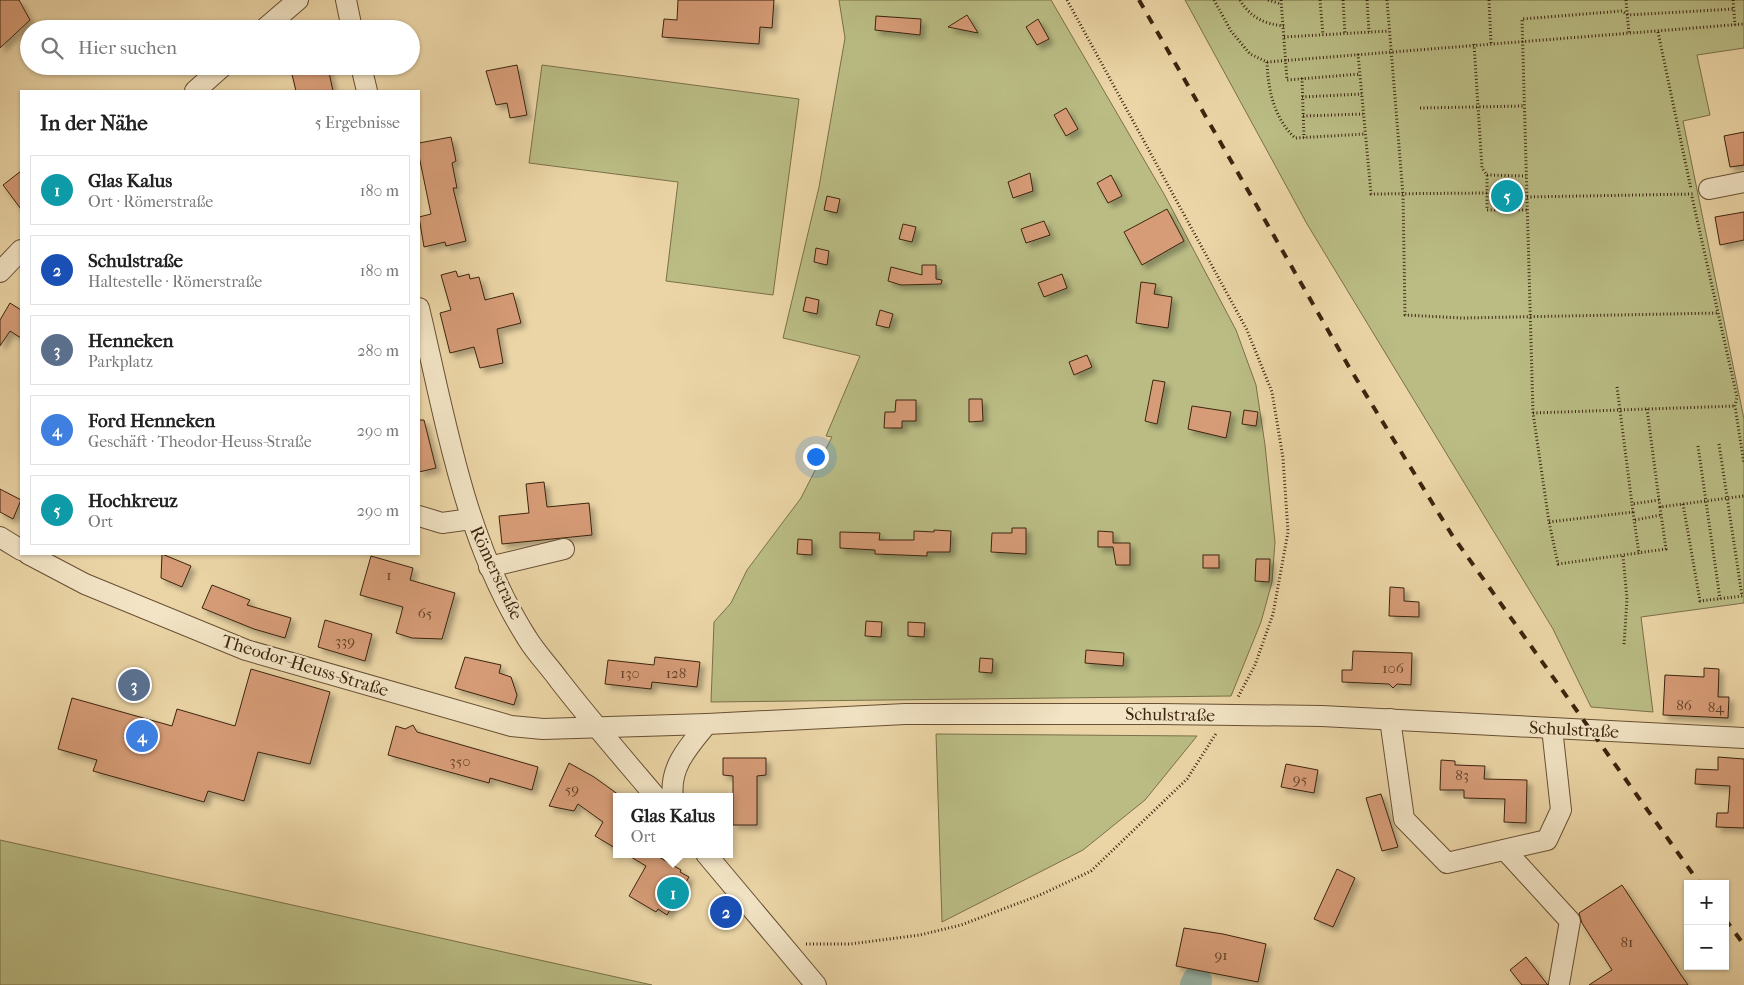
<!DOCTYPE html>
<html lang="de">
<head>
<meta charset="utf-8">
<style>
	:root { --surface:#fff; --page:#f2f2f2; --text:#222; --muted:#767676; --line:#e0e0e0; --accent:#8f2418 }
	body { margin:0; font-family:"IM FELL French Canon",serif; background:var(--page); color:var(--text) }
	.controls { position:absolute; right:15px; bottom:15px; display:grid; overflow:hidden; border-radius:0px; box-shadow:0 1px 4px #0004 }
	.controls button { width:45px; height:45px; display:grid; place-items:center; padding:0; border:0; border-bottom:1px solid var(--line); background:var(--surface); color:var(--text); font:25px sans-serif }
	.you { position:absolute; left:815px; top:456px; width:18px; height:18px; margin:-12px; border:4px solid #fff; border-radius:50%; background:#1a73e8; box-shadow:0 0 0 8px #1a73e833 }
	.badge { display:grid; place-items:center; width:32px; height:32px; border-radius:50%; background:var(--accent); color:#fff; font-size:16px; font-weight:700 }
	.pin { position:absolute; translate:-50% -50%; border:2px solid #fff; box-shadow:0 1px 5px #0006 }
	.popup { position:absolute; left:613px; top:793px; width:120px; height:65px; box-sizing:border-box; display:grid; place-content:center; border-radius:0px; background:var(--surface); filter:drop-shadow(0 1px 4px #0005); font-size:16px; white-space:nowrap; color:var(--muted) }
	.popup b { font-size:19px; color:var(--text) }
	.popup::after { content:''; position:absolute; left:50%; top:100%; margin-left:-10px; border:10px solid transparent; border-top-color:var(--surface) }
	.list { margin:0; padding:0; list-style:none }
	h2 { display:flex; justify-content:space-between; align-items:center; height:65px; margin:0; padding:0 20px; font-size:21px }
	h2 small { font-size:16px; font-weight:400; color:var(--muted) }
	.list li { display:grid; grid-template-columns:32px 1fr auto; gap:15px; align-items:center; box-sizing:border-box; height:70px; margin:0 10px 10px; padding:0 10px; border:1px solid var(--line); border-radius:0px }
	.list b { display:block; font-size:19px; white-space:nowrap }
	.list p { margin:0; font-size:16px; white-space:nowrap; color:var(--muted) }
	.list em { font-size:16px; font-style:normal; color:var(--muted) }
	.icon { flex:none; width:28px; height:28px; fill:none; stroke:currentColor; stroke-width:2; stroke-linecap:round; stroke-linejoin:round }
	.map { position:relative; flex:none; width:1744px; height:985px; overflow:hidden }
	.search { position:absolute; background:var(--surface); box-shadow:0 1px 4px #0004; left:20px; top:20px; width:400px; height:55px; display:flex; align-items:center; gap:12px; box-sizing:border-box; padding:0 18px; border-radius:28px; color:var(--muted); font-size:19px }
	.panel { position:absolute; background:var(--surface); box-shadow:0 1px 4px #0004; left:20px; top:90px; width:400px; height:465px; border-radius:0px }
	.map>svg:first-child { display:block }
	.green { fill:#babc84; stroke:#7b7049 }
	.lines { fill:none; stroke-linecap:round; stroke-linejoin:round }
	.river { stroke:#99b8ac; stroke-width:30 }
	.building { fill:#d69c77; stroke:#3c240e; filter:url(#shadow) }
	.minor-casing { stroke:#685034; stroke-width:22 }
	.path { stroke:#3c240e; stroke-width:3; stroke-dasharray:1 2.5; stroke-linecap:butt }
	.minor { stroke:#f2e4c5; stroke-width:20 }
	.rail { stroke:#3c240e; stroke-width:4; stroke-dasharray:9 9; stroke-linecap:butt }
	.labels { text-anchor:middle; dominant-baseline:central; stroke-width:4.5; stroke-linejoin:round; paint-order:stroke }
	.number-label { font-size:15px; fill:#624228 }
	.street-label { font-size:18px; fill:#3c240e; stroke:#f2e4c5 }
</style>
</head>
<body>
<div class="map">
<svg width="1744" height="985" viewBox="0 0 1744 985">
	<defs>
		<filter id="shadow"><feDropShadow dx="4.5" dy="4.5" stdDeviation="2.5" flood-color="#0004"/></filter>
	</defs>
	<rect width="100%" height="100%" fill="#ebd5a6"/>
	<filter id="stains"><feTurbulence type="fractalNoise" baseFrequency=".004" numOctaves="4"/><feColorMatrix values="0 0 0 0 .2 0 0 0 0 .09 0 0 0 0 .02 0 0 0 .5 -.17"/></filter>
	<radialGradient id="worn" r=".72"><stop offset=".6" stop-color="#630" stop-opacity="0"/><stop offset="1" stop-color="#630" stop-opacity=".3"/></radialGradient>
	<g class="green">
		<polygon points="839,0 1051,0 1164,194 1236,330 1256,385 1265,445 1275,542 1272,582 1261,622 1231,696 711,702 714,622 731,603 747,570 801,498 832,437 826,436 860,356 783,338 819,187 845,38"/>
		<polygon points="1185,0 1744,0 1744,48 1697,55 1710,115 1683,121 1744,419 1744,603 1641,617 1653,712 1591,707 1553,629 1307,224"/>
		<polygon points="542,65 799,99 773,295 666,281 678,182 529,163"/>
		<polygon points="936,734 1197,736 1145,800 1083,850 942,922"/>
		<polygon points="0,840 652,985 0,985"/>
	</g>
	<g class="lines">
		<polyline class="river" points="1195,985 1197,981"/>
	</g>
	<g class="building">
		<polygon points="0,0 19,0 30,20 0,48"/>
		<polygon points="678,0 774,0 772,28 760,27 759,44 662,37 664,19 677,20"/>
		<polygon points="967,15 978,33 948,27"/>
		<polygon points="876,16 921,19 920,35 875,30"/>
		<polygon points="1038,19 1049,39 1037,45 1026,27"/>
		<polygon points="517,65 527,115 510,118 507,103 496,105 486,71"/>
		<polygon points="290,66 320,66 321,70 328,68 333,91 296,91"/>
		<polygon points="1066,108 1078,129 1066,136 1054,115"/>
		<polygon points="1744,132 1744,165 1730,167 1724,136"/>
		<polygon points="451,137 456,161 452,163 457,188 453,188 466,241 446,246 445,242 424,247 419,217 431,214 419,156 419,143"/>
		<polygon points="21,171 21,209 3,185"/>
		<polygon points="1030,173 1033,191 1013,198 1008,182"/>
		<polygon points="1111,175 1122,196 1108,203 1097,183"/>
		<polygon points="827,196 840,199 837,213 824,210"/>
		<polygon points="1167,209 1184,241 1142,265 1124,232"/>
		<polygon points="1744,212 1744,240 1720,245 1715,217"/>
		<polygon points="1044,221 1050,235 1026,243 1021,229"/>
		<polygon points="903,224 916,227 912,242 899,239"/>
		<polygon points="816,248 829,251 827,265 814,262"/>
		<polygon points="922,265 936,265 936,279 942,280 941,284 901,285 888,281 891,267 922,275"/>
		<polygon points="456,271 458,277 469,274 470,279 479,277 485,300 513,293 521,323 497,329 503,363 480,368 474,347 450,353 440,313 451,310 441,275"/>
		<polygon points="1062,274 1067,288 1044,297 1038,283"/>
		<polygon points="1141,282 1156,284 1154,294 1172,297 1168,328 1136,323"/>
		<polygon points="806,297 819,300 817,314 803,311"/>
		<polygon points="10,303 21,310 21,338 10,331 0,346 0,320"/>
		<polygon points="880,310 893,314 889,328 876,325"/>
		<polygon points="1087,355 1092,367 1074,375 1069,362"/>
		<polygon points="1153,380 1165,382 1157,424 1145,421"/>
		<polygon points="969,399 982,399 983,421 969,422"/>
		<polygon points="896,400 916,400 916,421 902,421 902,428 884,428 885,412 895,412"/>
		<polygon points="1192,406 1231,412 1226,438 1188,429"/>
		<polygon points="1244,410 1258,412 1256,426 1242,424"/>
		<polygon points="419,420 424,420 436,468 419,472"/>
		<polygon points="544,482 547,507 589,503 592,535 502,544 499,516 529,513 526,484"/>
		<polygon points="0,489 21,500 13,519 0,512"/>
		<polygon points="1012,528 1026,528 1026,554 991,552 992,533 1012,533"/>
		<polygon points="934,530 951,531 950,552 927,552 927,556 875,554 875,550 840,548 840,532 880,533 879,540 914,540 914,531 934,532"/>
		<polygon points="1098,531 1113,532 1113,543 1130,543 1130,565 1116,565 1113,547 1098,547"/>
		<polygon points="798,539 812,540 812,555 797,554"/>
		<polygon points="162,554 191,566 182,587 161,578"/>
		<rect x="1203" y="555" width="16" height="13"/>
		<polygon points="371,556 413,568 410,580 455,593 442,639 412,638 396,633 403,607 360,595"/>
		<polygon points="1256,559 1270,559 1269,582 1255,581"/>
		<polygon points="212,585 250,600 247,605 291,618 285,638 254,629 202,608"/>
		<polygon points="1390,587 1404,588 1404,601 1419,602 1419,617 1389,616"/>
		<polygon points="325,620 372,634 365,661 318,647"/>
		<polygon points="866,621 882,622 881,637 865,636"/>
		<polygon points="908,622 925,623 924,637 908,636"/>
		<polygon points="1086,650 1124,653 1123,666 1085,663"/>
		<polygon points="1353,651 1412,653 1411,685 1397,684 1393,688 1389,684 1342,682 1342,670 1352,670"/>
		<polygon points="465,657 501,665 499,673 511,677 517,695 514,705 455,688"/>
		<polygon points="655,657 700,662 697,687 652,682 651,689 605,684 608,660 654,665"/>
		<polygon points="980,658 993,659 992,673 979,672"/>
		<polygon points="1704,668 1719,669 1718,697 1729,697 1728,718 1663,715 1665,675 1704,677"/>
		<polygon points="251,669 330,692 310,764 258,752 244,801 208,791 204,802 93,771 97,760 58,749 72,698 172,726 177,709 235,726"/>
		<polygon points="413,725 417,732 538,767 532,790 490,778 489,783 388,755 396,726 405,729"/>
		<polygon points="1718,757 1744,759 1744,828 1716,827 1717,813 1728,813 1730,786 1695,784 1696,769 1718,770"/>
		<polygon points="723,758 766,758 766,775 757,776 757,825 733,825 733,776 723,775"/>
		<polygon points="1441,760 1455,761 1455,765 1485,766 1484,779 1527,780 1526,823 1504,822 1505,799 1464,798 1464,790 1440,790"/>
		<polygon points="569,763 594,777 619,795 617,797 617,849 595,836 603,822 578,804 574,811 549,806"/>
		<polygon points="1286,764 1318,770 1314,793 1281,787"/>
		<polygon points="1381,794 1398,847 1382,851 1366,798"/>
		<polygon points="626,854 654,854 681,870 680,872 689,877 667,915 658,909 656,912 629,896 646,866"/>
		<polygon points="1337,869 1355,878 1333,927 1314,919"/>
		<polygon points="1622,885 1681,975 1688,985 1589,985 1612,970 1582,923 1579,913"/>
		<polygon points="1184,928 1223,934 1266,944 1258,982 1176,966"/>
		<polygon points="1526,957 1547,984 1548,985 1522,985 1510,970"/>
	</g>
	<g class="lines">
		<defs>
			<g id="minor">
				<polyline points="346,0 352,29"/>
				<polyline points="264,29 298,0"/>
				<polyline points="361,66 367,91"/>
				<polyline points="195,91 223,66"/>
				<polyline points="1709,189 1744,182"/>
				<polyline points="0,272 21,250"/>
				<path d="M419 308C446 421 464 539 527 638 536 653 549 666 559 680 590 720 623 758 656 797"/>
				<polyline points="419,516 442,523 471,519"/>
				<polyline points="0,537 21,550"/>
				<polyline points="28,554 85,584 246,650 511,726 543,729 707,724 905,714 1161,714 1322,716 1744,738"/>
				<polyline points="489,567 564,549"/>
				<polyline points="1390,719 1404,819 1447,863 1547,840 1561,810 1552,728"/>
				<path d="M673 797C669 767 689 746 707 724"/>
				<polyline points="1505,850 1570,921 1559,984"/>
				<polyline points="706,854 816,985"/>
			</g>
		</defs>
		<use href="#minor" class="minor-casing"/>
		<g class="path">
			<polyline points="1067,0 1247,330 1272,392 1283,458 1288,532 1273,614 1255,665 1238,697"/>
			<polyline points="1214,0 1231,31 1250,54 1267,62 1744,24"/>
			<path d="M1240 0C1250 17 1264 24 1284 26"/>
			<polyline points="1268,0 1281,4"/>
			<polyline points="1281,0 1287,80 1360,74"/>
			<polyline points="1320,0 1323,35"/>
			<polyline points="1343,0 1345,34"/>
			<polyline points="1367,0 1369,32"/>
			<polyline points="1387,0 1403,195 1405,315 1462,318 1719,313"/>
			<polyline points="1489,0 1491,43"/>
			<polyline points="1626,0 1629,34"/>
			<polyline points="1733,0 1735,25"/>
			<polyline points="1658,32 1691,189"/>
			<polyline points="1284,37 1389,31"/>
			<polyline points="1474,44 1482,168 1487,175 1487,210 1527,210"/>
			<polyline points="1358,54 1371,194 1487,193"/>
			<path d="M1267 62C1268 90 1274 118 1295 138L1365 134"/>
			<polyline points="1302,78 1304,138"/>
			<polyline points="1302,97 1362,94"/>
			<polyline points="1420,108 1524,106"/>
			<polyline points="1303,116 1363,114"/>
			<polyline points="1487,175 1526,176"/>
			<polyline points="1527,197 1693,194"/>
			<polyline points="1692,197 1737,397 1735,406 1744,464"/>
			<polyline points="1617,387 1632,504"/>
			<polyline points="1647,409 1659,500"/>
			<polyline points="1533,413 1735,406"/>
			<polyline points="1719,444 1742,596"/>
			<polyline points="1698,446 1720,599"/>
			<polyline points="1683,504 1700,601 1743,596"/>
			<polyline points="1660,507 1666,549 1558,564 1549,522 1533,413 1522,19 1622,11 1628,15 1733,9"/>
			<polyline points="1633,512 1639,554"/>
			<polyline points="1635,520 1661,515"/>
			<polyline points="1549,522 1633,512 1632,504 1659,500 1660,507 1744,496"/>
			<polyline points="1623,556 1627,599 1624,645"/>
			<polyline points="806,944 850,944 920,935 961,925 1040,895 1091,871 1187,779 1217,732"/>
		</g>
		<use href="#minor" class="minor"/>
		<g class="rail">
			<polyline points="1139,0 1349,367 1452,535 1700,884"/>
			<polyline points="1725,919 1744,945"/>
		</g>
	</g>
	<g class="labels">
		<g class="number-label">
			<text x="389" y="575">1</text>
			<text x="425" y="613">65</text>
			<text x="345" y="641">339</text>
			<text x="1393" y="668">106</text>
			<text x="630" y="673">130</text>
			<text x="676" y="673">128</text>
			<text x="1684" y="705">86</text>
			<text x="1716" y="707">84</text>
			<text x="460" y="761">350</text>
			<text x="1462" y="775">83</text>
			<text x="1300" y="779">95</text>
			<text x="572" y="789">59</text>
			<text x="1627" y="942">81</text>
			<text x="1221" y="955">91</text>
		</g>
		<g class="street-label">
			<text transform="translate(496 573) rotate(65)">Römerstraße</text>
			<text transform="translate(305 666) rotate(17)">Theodor-Heuss-Straße</text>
			<text transform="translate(1170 715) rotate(1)">Schulstraße</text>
			<text transform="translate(1574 730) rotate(3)">Schulstraße</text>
		</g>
	</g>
	<rect width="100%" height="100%" filter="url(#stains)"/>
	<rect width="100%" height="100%" fill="url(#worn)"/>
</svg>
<div class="controls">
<button>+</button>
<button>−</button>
</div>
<div class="you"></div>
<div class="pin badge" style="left:673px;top:893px;background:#0f9aa8">1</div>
<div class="popup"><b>Glas Kalus</b>Ort</div>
<div class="pin badge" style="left:726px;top:912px;background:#1a4fb4">2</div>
<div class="pin badge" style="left:134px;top:685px;background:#5c6f8a">3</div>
<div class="pin badge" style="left:142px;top:736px;background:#3f7fe0">4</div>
<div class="pin badge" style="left:1507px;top:196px;background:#0f9aa8">5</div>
<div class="search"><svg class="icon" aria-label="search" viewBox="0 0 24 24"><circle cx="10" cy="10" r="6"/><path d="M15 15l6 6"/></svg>Hier suchen</div>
<section class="panel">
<h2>In der Nähe<small>5 Ergebnisse</small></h2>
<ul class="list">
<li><span class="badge" style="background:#0f9aa8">1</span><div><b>Glas Kalus</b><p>Ort · Römerstraße</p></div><em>180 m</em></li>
<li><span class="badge" style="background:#1a4fb4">2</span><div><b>Schulstraße</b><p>Haltestelle · Römerstraße</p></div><em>180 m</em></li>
<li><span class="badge" style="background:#5c6f8a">3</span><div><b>Henneken</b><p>Parkplatz</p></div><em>280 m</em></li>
<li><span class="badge" style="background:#3f7fe0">4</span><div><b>Ford Henneken</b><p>Geschäft · Theodor-Heuss-Straße</p></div><em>290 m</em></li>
<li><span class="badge" style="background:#0f9aa8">5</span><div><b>Hochkreuz</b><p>Ort</p></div><em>290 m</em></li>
</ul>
</section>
</div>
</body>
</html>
